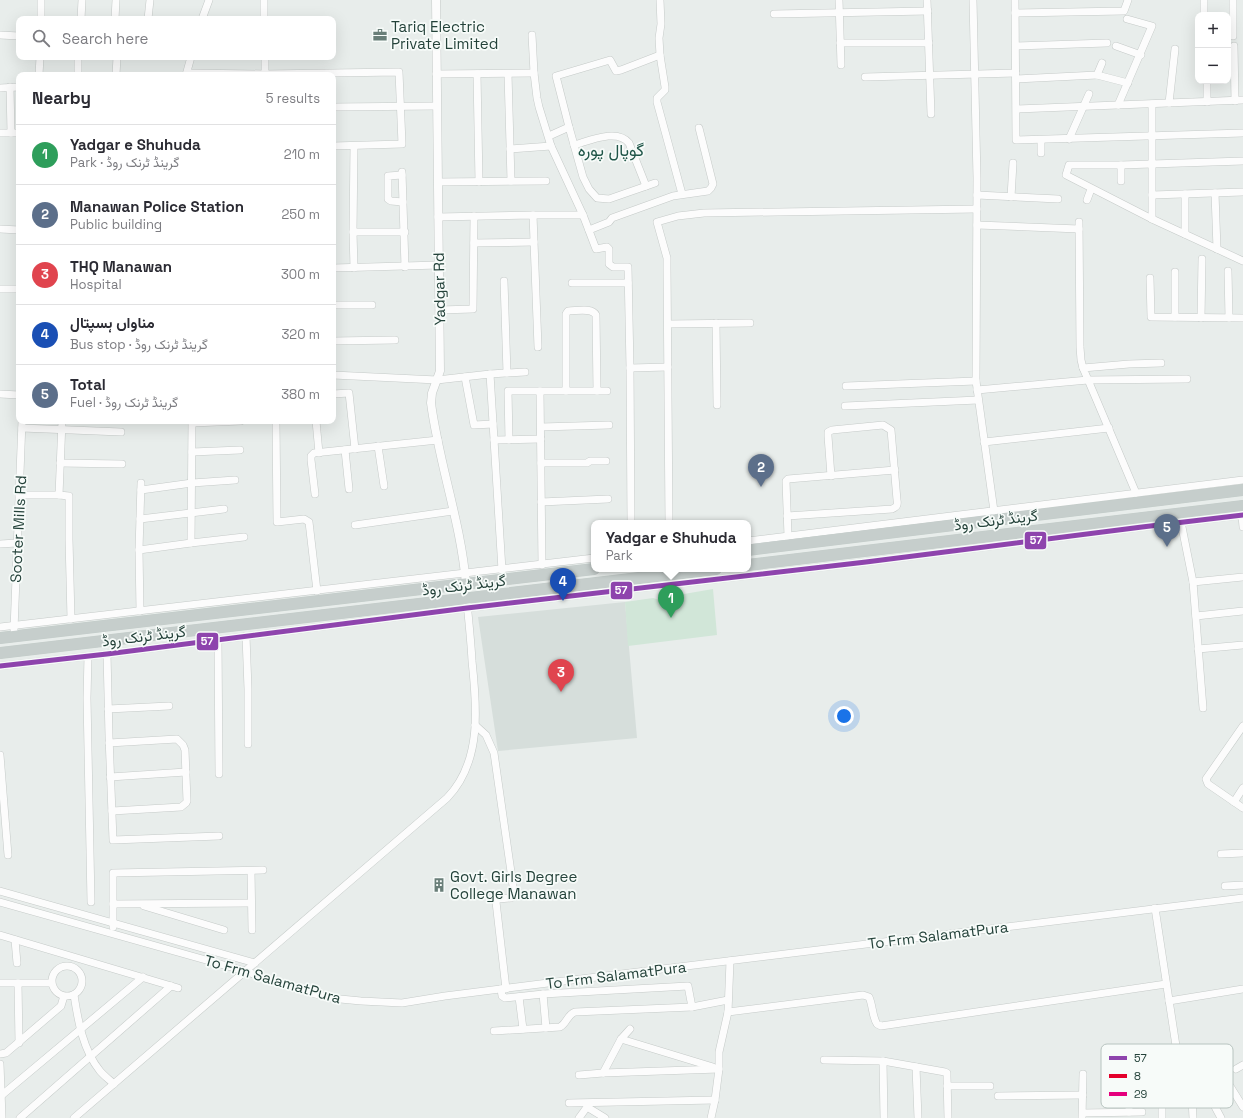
<!DOCTYPE html>
<html lang="en">
<head>
<meta charset="utf-8">
<style>
	:root { --surface:#fff; --page:#f2f2f3; --text:#2b2b33; --muted:#7c7c81; --line:#e1e1e2; --accent:#697e78 }
	body { margin:0; font-family:"Space Grotesk",Vazirmatn,sans-serif; background:var(--page); color:var(--text) }
	.controls { position:absolute; right:12px; top:12px; display:grid; overflow:hidden; border-radius:8px; box-shadow:0 4px 16px #0002 }
	.controls button { width:36px; height:36px; display:grid; place-items:center; padding:0; border:0; border-bottom:1px solid var(--line); background:var(--surface); color:var(--text); font:20px sans-serif }
	.you { position:absolute; left:844px; top:716px; width:14px; height:14px; margin:-10px; border:3px solid #fff; border-radius:50%; background:#1a73e8; box-shadow:0 0 0 6px #1a73e833 }
	.badge { display:grid; place-items:center; width:26px; height:26px; border-radius:50%; background:var(--accent); color:#fff; font-size:13px; font-weight:700 }
	.pin { position:absolute; translate:-50% -33px; filter:drop-shadow(0 1px 2px #0008) }
	.pin::after { content:''; position:absolute; top:21px; width:14px; height:12px; background:inherit; clip-path:polygon(0 0,100% 0,50% 100%) }
	.popup { position:absolute; left:591px; top:520px; width:160px; height:52px; box-sizing:border-box; display:grid; place-content:center; border-radius:8px; background:var(--surface); filter:drop-shadow(0 1px 3px #0005); font-size:13px; white-space:nowrap; color:var(--muted) }
	.popup b { font-size:15px; color:var(--text) }
	.popup::after { content:''; position:absolute; left:50%; top:100%; margin-left:-8px; border:8px solid transparent; border-top-color:var(--surface) }
	.list { margin:0; padding:0; list-style:none }
	h2 { display:flex; justify-content:space-between; align-items:center; height:52px; margin:0; padding:0 16px; font-size:17px }
	h2 small { font-size:13px; font-weight:400; color:var(--muted) }
	.list li { display:grid; grid-template-columns:26px 1fr auto; gap:12px; align-items:center; box-sizing:border-box; height:60px; padding:0 16px; border-top:1px solid var(--line) }
	.list b { display:block; font-size:15px; white-space:nowrap }
	.list p { margin:0; font-size:13px; white-space:nowrap; color:var(--muted) }
	.list em { font-size:13px; font-style:normal; color:var(--muted) }
	.icon { flex:none; width:22px; height:22px; fill:none; stroke:currentColor; stroke-width:2; stroke-linecap:round; stroke-linejoin:round }
	.map { position:relative; flex:none; width:1243px; height:1118px; overflow:hidden }
	.search { position:absolute; background:var(--surface); box-shadow:0 4px 16px #0002; left:16px; top:16px; width:320px; height:44px; display:flex; align-items:center; gap:10px; box-sizing:border-box; padding:0 14px; border-radius:8px; color:var(--muted); font-size:15px }
	.panel { position:absolute; background:var(--surface); box-shadow:0 4px 16px #0002; left:16px; top:72px; width:320px; height:352px; border-radius:8px }
	.map>svg:first-child { display:block }
	.built { fill:#d6dedb }
	.green { fill:#d1e6d8 }
	.lines { fill:none; stroke-linecap:round; stroke-linejoin:round }
	.minor-casing { stroke:#c5cac8; stroke-width:8 }
	.tertiary-casing { stroke:#c5cac8; stroke-width:9 }
	.trunk-casing { stroke:#c3ccc9; stroke-width:12 }
	.minor { stroke:#fcfcfc; stroke-width:7 }
	.tertiary { stroke:#fcfcfc; stroke-width:8 }
	.trunk { stroke:#c6cecc; stroke-width:11 }
	.bus-1-casing { stroke:#f7fbf9; stroke-width:8 }
	.bus-1 { stroke:#8e44ad; stroke-width:5 }
	.labels { text-anchor:middle; dominant-baseline:central; stroke-width:3.5; stroke-linejoin:round; paint-order:stroke }
	.poi-label { font-size:15px; fill:#24423a; stroke:#f7fbf9; text-anchor:start }
	.street-label { font-size:15px; fill:#24423a; stroke:#f7fbf9 }
	.quarter-label { font-size:17px; fill:#1f5548; stroke:#f7fbf9 }
	.key { fill:#f7fbf9; stroke:#b8c4c0; stroke-width:1 }
	.key-label { font-size:11px; fill:#24423a }
	.line-badge { stroke:#f7fbf9; stroke-width:1.5 }
	.badge-label { font-size:11px; text-anchor:middle; font-weight:bold; fill:#fff }
</style>
</head>
<body>
<div class="map">
<svg width="1243" height="1118" viewBox="0 0 1243 1118">
	<rect width="100%" height="100%" fill="#e8edeb"/>
	<polygon class="built" points="625,602 637,738 498,751 478,617"/>
	<polygon class="green" points="713,589 717,635 628,646 625,602 653,598 663,601 674,600 684,594"/>
	<g class="lines">
		<defs>
			<g id="minor">
				<polyline points="264,0 264,19"/>
				<polyline points="660,0 661,24 659,38 660,55 665,87 665,90 657,98 657,102 682,194"/>
				<polyline points="839,0 841,65"/>
				<polyline points="927,0 931,114"/>
				<polyline points="973,0 977,178 976,381 994,511"/>
				<polyline points="1015,0 1016,140 1243,133"/>
				<polyline points="1204,0 1204,15"/>
				<polyline points="1233,0 1233,36"/>
				<polyline points="1015,13 1124,11 1128,0"/>
				<polyline points="774,14 928,11"/>
				<polyline points="41,19 41,0"/>
				<polyline points="81,19 82,0"/>
				<polyline points="115,19 116,0"/>
				<polyline points="148,19 150,0"/>
				<polyline points="202,19 209,0"/>
				<polyline points="0,35 19,36"/>
				<polyline points="532,35 534,73 537,98 539,107 551,146 583,215 596,249 607,247 609,249 609,264 613,267 628,267 630,368 631,523"/>
				<polyline points="840,43 929,43"/>
				<polyline points="1016,46 1107,43"/>
				<polyline points="1116,46 1141,55"/>
				<polyline points="1234,46 1235,101"/>
				<polyline points="265,57 265,75"/>
				<polyline points="187,73 265,74 399,72 402,144 333,146"/>
				<polyline points="436,74 534,73"/>
				<polyline points="477,74 479,182"/>
				<polyline points="508,74 511,181"/>
				<polyline points="39,75 40,57"/>
				<polyline points="78,75 78,57"/>
				<polyline points="116,75 117,57"/>
				<polyline points="186,75 191,57"/>
				<polyline points="1097,75 1128,83"/>
				<polyline points="865,77 1016,73"/>
				<polyline points="1016,79 1097,75 1102,63"/>
				<polyline points="1207,81 1207,102"/>
				<polyline points="10,87 11,133"/>
				<polyline points="0,88 19,87"/>
				<polyline points="1169,103 1175,49"/>
				<polyline points="1152,104 1152,219"/>
				<polyline points="1118,105 1152,26 1127,19"/>
				<polyline points="333,107 437,106"/>
				<polyline points="1017,109 1243,100"/>
				<polyline points="569,127 583,177 589,189 597,198 609,199 655,183"/>
				<polyline points="0,133 19,133"/>
				<polyline points="549,136 569,127 556,76 610,60 616,71 621,70 660,55"/>
				<polyline points="1069,139 1089,94"/>
				<path d="M574 145C589 141 617 128 629 143L646 186"/>
				<polyline points="354,146 353,232 354,268"/>
				<polyline points="510,149 551,146"/>
				<polyline points="1041,153 1041,140"/>
				<polyline points="1243,161 1121,165 1069,165 1066,175 1152,219 1243,261"/>
				<polyline points="402,172 405,267"/>
				<polyline points="402,175 388,176 388,199 391,201 403,202"/>
				<polyline points="1121,181 1121,165"/>
				<polyline points="438,182 546,181"/>
				<polyline points="1215,193 1217,249"/>
				<polyline points="1185,194 1185,234"/>
				<polyline points="977,195 1058,199"/>
				<polyline points="1152,195 1243,192"/>
				<polyline points="1011,197 1013,163"/>
				<polyline points="1087,200 1091,189"/>
				<polyline points="533,215 583,215"/>
				<polyline points="438,217 533,215 538,347"/>
				<polyline points="1079,222 1080,347 1081,360 1083,368"/>
				<polyline points="977,225 1079,229"/>
				<polyline points="0,229 19,230"/>
				<polyline points="589,230 609,222 612,218 673,196 708,191 711,188 713,184 699,128"/>
				<polyline points="353,232 405,232"/>
				<polyline points="474,243 534,242"/>
				<polyline points="333,268 439,265"/>
				<polyline points="1228,271 1229,318"/>
				<polyline points="1175,272 1175,317"/>
				<polyline points="1150,278 1151,317 1243,318"/>
				<polyline points="504,281 507,373"/>
				<polyline points="572,283 628,283"/>
				<polyline points="0,289 19,289"/>
				<polyline points="333,305 372,305"/>
				<polyline points="440,310 473,309 474,216"/>
				<polyline points="1201,318 1202,259"/>
				<polyline points="716,323 717,405"/>
				<polyline points="668,324 750,323"/>
				<polyline points="333,341 395,340"/>
				<polyline points="630,368 668,367"/>
				<polyline points="490,374 525,372"/>
				<polyline points="333,375 437,380 490,374 502,570"/>
				<polyline points="465,377 474,425 493,424"/>
				<polyline points="846,386 976,381"/>
				<polyline points="977,390 1088,380 1187,379"/>
				<path d="M566 391V314L568 311C577 311 592 307 596 315L597 391"/>
				<polyline points="0,394 19,395"/>
				<polyline points="333,394 349,393 355,449"/>
				<polyline points="845,406 978,400"/>
				<polyline points="62,421 59,495 69,496 69,539 71,619"/>
				<polyline points="276,421 277,522 304,519 309,522 317,591"/>
				<polyline points="316,421 319,453"/>
				<polyline points="192,423 241,421"/>
				<polyline points="541,427 609,425"/>
				<polyline points="22,428 121,432"/>
				<polyline points="494,440 541,439"/>
				<polyline points="509,440 508,391 540,391"/>
				<polyline points="984,442 1109,428"/>
				<polyline points="378,446 384,486"/>
				<polyline points="345,450 349,489"/>
				<polyline points="192,452 240,450"/>
				<polyline points="60,463 122,464"/>
				<polyline points="541,463 587,463 590,461 606,461"/>
				<polyline points="141,490 192,483 235,480"/>
				<polyline points="1136,493 1083,368 1129,364 1161,363"/>
				<polyline points="315,494 311,460 311,456 314,453 438,440"/>
				<polyline points="19,495 59,495"/>
				<polyline points="541,502 608,499"/>
				<path d="M787 516 892 509C897 507 898 505 897 500L891 430 883 425 832 430 828 432V436L831 476"/>
				<polyline points="1242,516 1243,527"/>
				<polyline points="140,519 224,509"/>
				<polyline points="1181,522 1193,582 1203,708"/>
				<polyline points="669,523 667,267 667,258 657,222 678,216 704,213 977,209"/>
				<polyline points="355,525 453,511"/>
				<polyline points="788,536 786,481 788,479 895,470"/>
				<polyline points="748,541 1243,480"/>
				<polyline points="191,543 244,537"/>
				<polyline points="0,544 17,543"/>
				<polyline points="139,550 141,483"/>
				<polyline points="542,565 540,391 607,391"/>
				<polyline points="1193,582 1243,577"/>
				<polyline points="140,611 139,550 191,543 192,421"/>
				<polyline points="1196,616 1243,611"/>
				<polyline points="0,627 594,558"/>
				<polyline points="14,630 22,421"/>
				<polyline points="246,636 248,689 248,744"/>
				<polyline points="218,640 219,774"/>
				<polyline points="1198,649 1243,645"/>
				<polyline points="107,654 109,736 113,840 219,836"/>
				<polyline points="88,656 87,698 91,902"/>
				<polyline points="0,666 107,654 467,608 866,562 1142,527 1243,515"/>
				<polyline points="108,709 169,706"/>
				<polyline points="475,725 486,735 494,753 514,893 514,896 511,898 498,899 496,902 506,989"/>
				<polyline points="1243,726 1206,779 1208,784 1243,808"/>
				<polyline points="109,743 177,739 183,745 185,750 187,801 186,803 181,807 112,811"/>
				<polyline points="0,755 8,855"/>
				<polyline points="110,777 186,772"/>
				<polyline points="1234,802 1243,788"/>
				<polyline points="1221,854 1243,853"/>
				<polyline points="251,871 252,930"/>
				<polyline points="1225,886 1243,885"/>
				<polyline points="0,891 255,963"/>
				<polyline points="0,902 245,971 286,986 330,998 361,1001 402,1003 445,996 548,983 1243,898"/>
				<polyline points="113,904 251,903"/>
				<polyline points="144,906 224,930"/>
				<path d="M1155 908 1178 1059C1188 1072 1203 1067 1217 1065L1243 1107"/>
				<polyline points="113,927 113,873 263,870"/>
				<polyline points="0,935 178,988"/>
				<polyline points="15,940 17,963"/>
				<circle cx="67" cy="981" r="15"/>
				<polyline points="0,983 51,983"/>
				<polyline points="18,983 19,1043"/>
				<polyline points="501,989 502,996 505,998 543,994 688,986 692,1007"/>
				<polyline points="543,994 546,1028"/>
				<path d="M74 995C78 1021 83 1050 100 1071 104 1076 110 1080 114 1084"/>
				<polyline points="519,997 523,1029"/>
				<polyline points="1169,1001 1243,989"/>
				<path d="M728 1012 863 995 869 997C873 1006 872 1016 877 1024L881 1026 1166 984"/>
				<path d="M494 1031 560 1027C567 1023 567 1015 575 1012L692 1007 728 1000"/>
				<polyline points="621,1039 713,1067"/>
				<polyline points="0,1054 6,1053 61,1006 64,996"/>
				<polyline points="824,1060 883,1061 945,1072 947,1073 947,1076 948,1118"/>
				<polyline points="883,1061 884,1118"/>
				<polyline points="0,1064 2,1118"/>
				<polyline points="916,1067 918,1118"/>
				<polyline points="1236,1069 1243,1065"/>
				<polyline points="603,1073 621,1039 630,1029"/>
				<polyline points="579,1075 603,1073 719,1069"/>
				<polyline points="1215,1083 1205,1088 1221,1118"/>
				<polyline points="1129,1085 1129,1112"/>
				<polyline points="947,1086 990,1086"/>
				<polyline points="2,1095 143,977"/>
				<polyline points="998,1096 1083,1095"/>
				<polyline points="1162,1099 1162,1118"/>
				<polyline points="1192,1099 1193,1118"/>
				<polyline points="1150,1100 1201,1099"/>
				<polyline points="569,1103 715,1100"/>
				<polyline points="1083,1113 1142,1112"/>
				<polyline points="20,1118 171,986"/>
				<path d="M74 1118 447 798C482 762 477 707 472 661 471 642 469 623 467 603"/>
				<polyline points="579,1118 587,1107 605,1118"/>
				<polyline points="711,1118 715,1100 719,1069 719,1052 728,1012 730,961"/>
				<polyline points="1082,1118 1083,1074"/>
			</g>
			<path id="tertiary" d="M436 0 440 371 432 393 431 403C439 464 461 523 466 584"/>
			<g id="trunk">
				<polyline points="748,550 1243,490"/>
				<polyline points="748,565 1243,506"/>
				<polyline points="0,638 594,569"/>
				<polyline points="0,653 716,569"/>
			</g>
		</defs>
		<use href="#minor" class="minor-casing"/>
		<use href="#tertiary" class="tertiary-casing"/>
		<use href="#trunk" class="trunk-casing"/>
		<use href="#minor" class="minor"/>
		<use href="#tertiary" class="tertiary"/>
		<use href="#trunk" class="trunk"/>
		<defs>
			<polyline id="bus-1" points="0,666 107,654 467,608 866,562 1142,527 1243,515"/>
		</defs>
		<use href="#bus-1" class="bus-1-casing"/>
		<use href="#bus-1" class="bus-1"/>
	</g>
	<defs>
		<symbol id="office-bare" viewBox="-9 -9 18 18"><path d="M-6-3h4V-5.5h4V-3h4V5H-6ZM-1-4.5V-3h2v-1.5ZM-6 0V1H6V0Z" fill="#697e78" stroke="#f7fbf9" stroke-width="2.5" paint-order="stroke"/></symbol>
		<symbol id="building-bare" viewBox="-9 -9 18 18"><path d="M-4-6H4V6H1V3H-1V6H-4ZM-2.5-4.3h1.7v1.8h-1.7ZM.8-4.3h1.7v1.8H.8ZM-2.5-1h1.7V.8h-1.7ZM.8-1h1.7V.8H.8Z" fill="#697e78" stroke="#f7fbf9" stroke-width="2.5" paint-order="stroke"/></symbol>
	</defs>
	<g fill-rule="evenodd">
		<use href="#office-bare" x="370" y="25" width="20" height="20"/>
		<use href="#building-bare" x="429" y="875" width="20" height="20"/>
	</g>
	<g class="labels">
		<g class="poi-label">
			<text x="391" y="26">Tariq Electric<tspan x="391" dy="17">Private Limited</tspan></text>
			<text x="450" y="876">Govt. Girls Degree<tspan x="450" dy="17">College Manawan</tspan></text>
		</g>
		<g class="street-label">
			<text transform="translate(439 289) rotate(-91)">Yadgar Rd</text>
			<text transform="translate(996 520) rotate(-7)">گرینڈ ٹرنک روڈ</text>
			<text transform="translate(18 529) rotate(-87)">Sooter Mills Rd</text>
			<text transform="translate(464 585) rotate(-7)">گرینڈ ٹرنک روڈ</text>
			<text transform="translate(144 636) rotate(-7)">گرینڈ ٹرنک روڈ</text>
			<text transform="translate(938 935) rotate(-7)">To Frm SalamatPura</text>
			<text transform="translate(616 975) rotate(-7)">To Frm SalamatPura</text>
			<text transform="translate(273 979) rotate(16)">To Frm SalamatPura</text>
		</g>
		<g class="quarter-label">
			<text x="611" y="150">گوپال پورہ</text>
		</g>
	</g>
	<rect x="1101" y="1044" width="132" height="64" rx="6" class="key"/>
	<rect x="1109" y="1056" width="18" height="4" fill="#8e44ad"/>
	<rect x="1109" y="1074" width="18" height="4" fill="#e4002b"/>
	<rect x="1109" y="1092" width="18" height="4" fill="#e5007d"/>
	<g class="key-label">
		<text x="1134" y="1062">57</text>
		<text x="1134" y="1080">8</text>
		<text x="1134" y="1098">29</text>
	</g>
	<g class="line-badge">
		<rect x="1024" y="531" width="23" height="19" rx="4" fill="#8e44ad"/>
		<rect x="610" y="581" width="23" height="19" rx="4" fill="#8e44ad"/>
		<rect x="196" y="632" width="23" height="19" rx="4" fill="#8e44ad"/>
	</g>
	<g class="badge-label">
		<text x="1036" y="544">57</text>
		<text x="621" y="594">57</text>
		<text x="207" y="645">57</text>
	</g>
</svg>
<div class="controls">
<button>+</button>
<button>−</button>
</div>
<div class="you"></div>
<div class="pin badge" style="left:671px;top:618px;background:#2e9e5b">1</div>
<div class="popup"><b>Yadgar e Shuhuda</b>Park</div>
<div class="pin badge" style="left:761px;top:487px;background:#5c6f8a">2</div>
<div class="pin badge" style="left:561px;top:692px;background:#e0444e">3</div>
<div class="pin badge" style="left:563px;top:601px;background:#1a4fb4">4</div>
<div class="pin badge" style="left:1167px;top:547px;background:#5c6f8a">5</div>
<div class="search"><svg class="icon" aria-label="search" viewBox="0 0 24 24"><circle cx="10" cy="10" r="6"/><path d="M15 15l6 6"/></svg>Search here</div>
<section class="panel">
<h2>Nearby<small>5 results</small></h2>
<ul class="list">
<li><span class="badge" style="background:#2e9e5b">1</span><div><b>Yadgar e Shuhuda</b><p>Park · گرینڈ ٹرنک روڈ</p></div><em>210 m</em></li>
<li><span class="badge" style="background:#5c6f8a">2</span><div><b>Manawan Police Station</b><p>Public building</p></div><em>250 m</em></li>
<li><span class="badge" style="background:#e0444e">3</span><div><b>THQ Manawan</b><p>Hospital</p></div><em>300 m</em></li>
<li><span class="badge" style="background:#1a4fb4">4</span><div><b>مناواں ہسپتال</b><p>Bus stop · گرینڈ ٹرنک روڈ</p></div><em>320 m</em></li>
<li><span class="badge" style="background:#5c6f8a">5</span><div><b>Total</b><p>Fuel · گرینڈ ٹرنک روڈ</p></div><em>380 m</em></li>
</ul>
</section>
</div>
</body>
</html>
